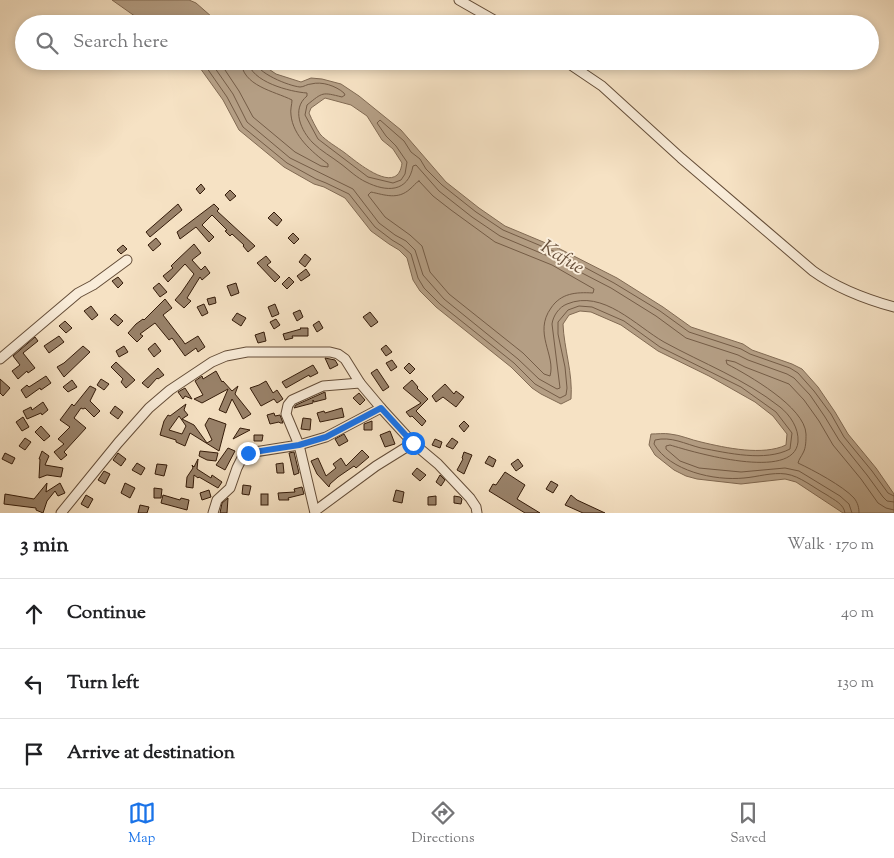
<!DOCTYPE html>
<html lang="en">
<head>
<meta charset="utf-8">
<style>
	:root { --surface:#fff; --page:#f6f6f6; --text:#202124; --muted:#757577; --line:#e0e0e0; --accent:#1a73e8 }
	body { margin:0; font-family:"Sorts Mill Goudy",serif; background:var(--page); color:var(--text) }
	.stop { position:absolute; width:15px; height:15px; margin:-11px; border:4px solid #1a73e8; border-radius:50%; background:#fff }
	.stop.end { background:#1a73e8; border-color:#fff; box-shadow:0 1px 5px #0008 }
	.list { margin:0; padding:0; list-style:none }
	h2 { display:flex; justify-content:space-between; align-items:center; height:65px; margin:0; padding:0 20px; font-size:21px }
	h2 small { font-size:16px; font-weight:400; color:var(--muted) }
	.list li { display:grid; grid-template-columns:32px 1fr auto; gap:15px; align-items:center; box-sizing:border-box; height:70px; padding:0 20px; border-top:1px solid var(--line) }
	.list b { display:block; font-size:19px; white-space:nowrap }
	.list em { font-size:16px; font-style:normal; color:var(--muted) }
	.icon { flex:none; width:28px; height:28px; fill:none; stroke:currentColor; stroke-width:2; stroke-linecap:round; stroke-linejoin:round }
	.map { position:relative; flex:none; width:894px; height:513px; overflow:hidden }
	.search { position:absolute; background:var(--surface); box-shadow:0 2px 8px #0003; left:15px; right:15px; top:15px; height:55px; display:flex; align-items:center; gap:12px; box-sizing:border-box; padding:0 18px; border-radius:28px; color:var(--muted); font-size:19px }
	.sheet { height:275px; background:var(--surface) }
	nav { display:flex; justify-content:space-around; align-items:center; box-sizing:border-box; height:70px; border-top:1px solid var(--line); background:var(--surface); font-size:14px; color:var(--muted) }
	nav a { display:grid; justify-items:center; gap:2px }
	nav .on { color:var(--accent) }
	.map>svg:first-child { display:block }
	.water { fill:#b49e84; stroke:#816a53; fill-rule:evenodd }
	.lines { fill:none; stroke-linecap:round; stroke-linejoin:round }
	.shore { stroke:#745c46; stroke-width:1 }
	.building { fill:#99826a; stroke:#341b09; fill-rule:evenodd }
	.minor-casing { stroke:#644d38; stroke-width:11 }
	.minor { stroke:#f9ecd9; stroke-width:9 }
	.route { stroke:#1a73e8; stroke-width:6 }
	.labels { text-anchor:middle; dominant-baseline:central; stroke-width:4; stroke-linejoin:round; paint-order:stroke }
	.water-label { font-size:19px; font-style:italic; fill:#674f3a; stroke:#f9ecd9 }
</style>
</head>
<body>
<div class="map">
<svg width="894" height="513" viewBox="0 0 894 513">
	<rect width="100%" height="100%" fill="#f6e2c4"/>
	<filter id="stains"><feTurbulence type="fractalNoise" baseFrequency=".004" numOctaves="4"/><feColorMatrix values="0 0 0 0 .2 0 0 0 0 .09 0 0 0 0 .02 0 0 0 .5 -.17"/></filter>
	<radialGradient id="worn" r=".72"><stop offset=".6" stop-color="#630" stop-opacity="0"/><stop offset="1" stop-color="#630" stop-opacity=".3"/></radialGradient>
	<g class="water">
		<polygon points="112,0 189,0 196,3 220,24 146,24"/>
		<path d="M195 61H257L276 74 301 82 311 78 322 79 341 84 359 96 401 130 446 182 479 208 505 226 560 249 617 278 663 307 691 327 743 344 752 350 792 364 802 369 818 387 835 412 848 434 876 468 894 494V513H843L796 482 785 479 741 484 697 479 686 476 674 470 655 455 649 445 651 434C657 434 664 433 670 434 681 435 691 440 701 442 726 448 763 456 786 445L787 434 773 416 755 402 709 376 658 351 621 325 591 312 580 311 569 315 563 324C564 349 573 373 571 399L561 404 541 394 532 388 511 367 436 307 420 291 413 280 407 258 399 250 389 244 371 231 345 198 324 187 314 184 284 167 239 130 223 100ZM325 98 351 105 367 116 382 140 393 149 402 163C398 197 358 163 345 153 337 147 326 141 320 134 316 128 312 120 309 113L311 108Z"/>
	</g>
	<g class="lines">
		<g class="shore">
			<path d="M202 61 227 97 243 127 287 163 316 179 326 183 349 194 375 227 392 240 402 246 411 254 418 278 424 288 440 304 514 363 535 384 560 398 566 395 567 388 565 367 558 334V322L568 310 579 306 592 307 624 321 660 347 741 387 776 412 792 433 790 449C765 462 728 453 701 448 685 444 671 436 655 440L654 444C670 471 714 481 744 478 757 477 772 472 786 474 800 476 814 488 827 495 834 500 844 504 845 513"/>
			<path d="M210 61 233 94 247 122 290 158 353 189 379 223 395 235 406 241 415 250 423 275 444 299 518 359 539 379 557 389 560 388 552 324C553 316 559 307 567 304 603 289 636 326 664 342 704 364 743 378 780 407 790 415 799 428 798 442 794 482 693 452 670 445L666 446V449L680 461 699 468 741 472 785 468 799 471 840 496 849 504 852 513"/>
			<path d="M219 61 239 91 253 117 295 152 321 166 328 167V164C312 152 293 136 291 115 290 110 292 104 292 100 274 91 242 86 241 61"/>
			<path d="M248 61C250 82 291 92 307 93V96C291 109 301 131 313 143 321 151 332 157 341 164 349 170 357 178 366 182 386 192 408 193 413 166L416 165 439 191 472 217 500 236 555 259 611 288 656 316 686 338 738 355 748 360 787 374 794 378 810 395 825 417 839 440 867 475 883 497 887 501 894 502"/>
			<path d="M255 61C256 73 289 86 300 87 304 87 307 84 311 84 322 81 336 86 344 93L345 95 342 97C322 92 323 92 307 105L305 115 318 139 368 177 393 183 401 180 405 174 407 162 396 146 386 136 377 123 380 120 404 141 411 152 420 159 426 169 442 185 476 212 503 230 558 253 614 283 660 311 689 332 741 349 750 354 790 368 798 373 814 391 831 414 844 437 872 471 888 493 894 496"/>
			<path d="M419 181 433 196 451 210 495 242 552 265 594 289 593 293C576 292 561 293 551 308 533 333 556 355 550 376L544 374 523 353 449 294 430 272 422 246 410 235 385 217 368 195 371 192C385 195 398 200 410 189 414 186 415 183 419 181Z"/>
			<path d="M859 513C859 508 858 503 854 498 843 486 813 470 798 463 799 459 801 457 803 453 806 448 806 440 806 434 805 407 748 375 727 364L726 360 735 362 745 367 789 384 804 400 819 421 833 445 861 479 878 503 886 508 894 510"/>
		</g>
	</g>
	<g class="building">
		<polygon points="201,184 205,189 200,194 196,189"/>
		<polygon points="230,190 236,196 230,201 225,195"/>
		<polygon points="178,204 182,210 150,237 146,232"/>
		<polygon points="214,204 219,209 217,211 255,246 248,252 243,246 244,245 232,234 230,236 225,231 227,230 212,215 202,225 214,237 209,242 196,227 180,239 177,232"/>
		<polygon points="274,212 282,220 277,226 268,218"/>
		<polygon points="293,233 299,239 294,244 288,238"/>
		<polygon points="156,238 161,244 153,251 148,245"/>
		<polygon points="194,244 201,253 192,260 201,270 205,266 210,273 202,280 200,277 187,298 191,301 184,308 175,300 181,293 194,274 185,264 168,282 163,276 173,268 171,266 176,261"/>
		<polygon points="123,245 127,249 121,254 117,250"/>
		<polygon points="305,254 311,259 305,267 299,262"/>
		<polygon points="266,256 271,262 267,265 280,277 275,282 257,263"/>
		<polygon points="306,269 310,275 301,281 297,276"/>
		<polygon points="118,277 123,283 118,288 112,281"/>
		<polygon points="289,277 294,282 287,289 282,284"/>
		<polygon points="159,283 167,292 160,297 153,288"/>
		<polygon points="236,283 239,293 231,296 227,286"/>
		<polygon points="215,297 216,303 209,305 207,299"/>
		<polygon points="165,299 172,308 163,315 183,341 185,344 198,336 205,347 198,352 196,348 185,356 172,338 169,340 155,323 140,334 143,336 137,342 128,333 136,324 143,319 144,320"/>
		<polygon points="204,304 208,313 202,316 197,307"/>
		<polygon points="275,304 279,314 272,317 268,307"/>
		<polygon points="91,306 98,315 92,320 84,311"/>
		<polygon points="300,310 303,317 297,321 293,313"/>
		<polygon points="370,312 378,322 371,327 363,317"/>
		<polygon points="237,313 246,318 241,326 232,320"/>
		<polygon points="115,314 123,321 118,326 110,319"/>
		<polygon points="276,319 280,325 274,329 270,322"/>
		<polygon points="65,321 72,328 66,333 59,326"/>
		<polygon points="319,321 323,328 317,332 313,325"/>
		<polygon points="300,328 308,328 308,336 292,336 293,338 285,340 283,334 301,329"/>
		<polygon points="264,332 266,341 258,343 255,335"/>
		<polygon points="59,336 64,342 49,353 44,346"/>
		<polygon points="35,337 38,341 23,353 35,368 28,373 27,371 18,379 12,371 20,365 13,356"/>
		<polygon points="155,343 161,351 154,357 148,349"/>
		<polygon points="386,345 392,352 386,356 381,349"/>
		<polygon points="83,346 90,352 64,377 57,367 64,363"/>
		<polygon points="124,346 128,352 119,357 116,351"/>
		<polygon points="325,358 335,360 338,365 330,369"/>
		<polygon points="392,360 397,367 391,371 386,363"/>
		<polygon points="116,362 135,380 126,388 121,382 123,379 111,367"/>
		<polygon points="409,363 415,369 410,374 404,368"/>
		<polygon points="313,365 318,373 310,377 309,375 286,388 282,382"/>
		<polygon points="158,368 164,375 158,379 157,378 148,388 142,383"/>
		<polygon points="377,369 389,387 383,391 371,373"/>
		<polygon points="216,371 222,382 223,381 232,391 238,386 235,394 251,414 243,419 232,399 226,413 219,410 228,389 202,403 194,399 203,395 195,381 202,376 203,379"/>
		<polygon points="46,376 51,383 41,390 40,388 26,398 21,390 27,385 29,387"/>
		<polygon points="0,379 10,388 3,396 0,393"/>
		<polygon points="101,379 109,384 104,390 97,385"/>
		<polygon points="72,380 77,387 68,392 63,387"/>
		<polygon points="412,380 418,387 417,388 428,399 416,411 426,421 422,426 412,416 410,417 406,412 421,403 403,388"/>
		<polygon points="266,381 273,393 277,390 283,399 277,403 274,399 261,406 250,388 259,385"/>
		<polygon points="445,384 454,394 456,391 464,397 456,407 443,397 436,402 432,396"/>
		<polygon points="90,386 96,389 90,401 100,411 94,417 85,408 83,409 81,408 74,418 86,428 64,452 67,455 61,460 54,452 64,444 58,439 70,427 60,420 72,404 74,406"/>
		<polygon points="185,388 192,399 185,396 183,399 178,392"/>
		<polygon points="325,392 326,399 314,402 313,400 313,403 294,408 296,405"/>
		<polygon points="359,393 365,400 360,405 353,398"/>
		<polygon points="43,402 48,410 42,415 41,413 27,419 23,411 31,407 32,410"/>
		<path d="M186 404 184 410 188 415 182 419 194 425 207 443 212 440 205 425 209 418 226 424 219 451 190 433 185 446 176 442V440L160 435 164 421 168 415 170 416ZM179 416 186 426 182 434 169 430Z"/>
		<polygon points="115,406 123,412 118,419 110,413"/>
		<polygon points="342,408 344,417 320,422 317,413 324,411 325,413"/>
		<polygon points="274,413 275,416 280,415 283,423 280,423 279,422 270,424 267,415"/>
		<polygon points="23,417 29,427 22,431 16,422"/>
		<polygon points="303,418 311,419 310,430 301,429"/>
		<polygon points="372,421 372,430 364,430 364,424"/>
		<polygon points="464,421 469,426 464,432 459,426"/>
		<polygon points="41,426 50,436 44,441 35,432"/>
		<polygon points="240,428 250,430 233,439"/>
		<polygon points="390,431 395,444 385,447 380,435"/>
		<polygon points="344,434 348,441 339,446 335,439"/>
		<polygon points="254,435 263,435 262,441 254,441"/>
		<polygon points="25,438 31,442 25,450 19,446"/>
		<polygon points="452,438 458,442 453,449 446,446"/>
		<polygon points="435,439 442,442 440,448 432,445"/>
		<polygon points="228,448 235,451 225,470 216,465"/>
		<polygon points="362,450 369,457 356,468 354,466 338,477 330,484 329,487 317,474 311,461 318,458 326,476 336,468 333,464 341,458 346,466"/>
		<polygon points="42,451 49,456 45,465 63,468 61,477 47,475 39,478 40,459 39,459"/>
		<polygon points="200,451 218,453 216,461 207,460 199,456"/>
		<polygon points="294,452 299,473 294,475 289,453"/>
		<polygon points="464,452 472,455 464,474 457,470 463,459 462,458"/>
		<polygon points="5,453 15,458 12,464 2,459"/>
		<polygon points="118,453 126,459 121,466 113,460"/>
		<polygon points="489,456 496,460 493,467 485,463"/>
		<polygon points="198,459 197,469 211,478 212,475 222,482 218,488 199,477 198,478 194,475 193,488 186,487 187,477 193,468 192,465 194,467"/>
		<polygon points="518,459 523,466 516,471 511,464"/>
		<polygon points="137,463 145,468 141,475 132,470"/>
		<polygon points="283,463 284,473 277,473 276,464"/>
		<polygon points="157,464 167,465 164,476 155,474"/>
		<polygon points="417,468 426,475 420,481 412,474"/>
		<polygon points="104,471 110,474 105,484 98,480"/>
		<polygon points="505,472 525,485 517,499 540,513 525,513 489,491 493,484 496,485"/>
		<polygon points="440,475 445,480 441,486 436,482"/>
		<polygon points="551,481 558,485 553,493 546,489"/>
		<polygon points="47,483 46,492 60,483 65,493 58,496 55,491 47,501 43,513 36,510 36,508 4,504 5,494 34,499"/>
		<polygon points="125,483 135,488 130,498 121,493"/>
		<polygon points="243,485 251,486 249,495 242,494"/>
		<polygon points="302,487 304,494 288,498 289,500 279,500 278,493 295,492 294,489"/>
		<polygon points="154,488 162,489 161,498 154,498"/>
		<polygon points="209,490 211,497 202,500 200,493"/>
		<polygon points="396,490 404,492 402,503 393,501"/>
		<rect x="261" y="494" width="7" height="11"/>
		<polygon points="86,495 93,499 88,508 81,504"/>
		<polygon points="163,495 180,500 181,498 189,500 187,510 161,503"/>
		<polygon points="571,495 577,500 605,513 583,513 565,505"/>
		<polygon points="436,496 436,505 428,505 428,497"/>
		<polygon points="454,496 460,497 462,499 461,504 454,503"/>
		<polygon points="228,498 227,513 220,513 222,503"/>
		<polygon points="140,505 149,507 147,513 138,513"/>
	</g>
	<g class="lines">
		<defs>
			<g id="minor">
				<polyline points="459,0 501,24"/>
				<path d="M565 61 602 86 681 158 813 271C838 289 865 299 894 307"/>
				<polyline points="0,359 78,293 93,285 127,260"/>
				<polyline points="315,511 376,466 413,443"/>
				<polyline points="61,513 118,443 149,408 170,390 212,362 226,356 247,352 330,352 338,354 345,359 360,383 381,408 413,443 438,464 470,498 476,507 477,513"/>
				<polyline points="213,513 217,500 230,488 237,468 242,458 248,453 299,445 326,437 381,408"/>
				<polyline points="315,513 299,445 286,414 288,405 292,400 323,386 360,383"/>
			</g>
		</defs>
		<use href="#minor" class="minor-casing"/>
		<use href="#minor" class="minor"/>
	</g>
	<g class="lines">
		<polyline class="route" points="248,453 299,445 326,437 381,408 413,443"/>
	</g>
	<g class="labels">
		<g class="water-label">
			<text transform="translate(562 258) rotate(32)">Kafue</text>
		</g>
	</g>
	<rect width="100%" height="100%" filter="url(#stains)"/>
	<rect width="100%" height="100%" fill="url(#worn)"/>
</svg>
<div class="stop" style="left:413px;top:443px"></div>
<div class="stop end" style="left:248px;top:453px"></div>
<div class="search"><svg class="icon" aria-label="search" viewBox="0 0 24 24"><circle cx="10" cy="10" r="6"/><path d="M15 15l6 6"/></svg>Search here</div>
</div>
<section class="sheet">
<h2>3 min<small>Walk · 170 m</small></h2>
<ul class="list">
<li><svg class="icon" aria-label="ahead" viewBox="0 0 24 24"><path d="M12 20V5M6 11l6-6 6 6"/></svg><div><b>Continue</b></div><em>40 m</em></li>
<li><svg class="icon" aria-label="left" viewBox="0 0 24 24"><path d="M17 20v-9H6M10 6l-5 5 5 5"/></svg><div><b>Turn left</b></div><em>130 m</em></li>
<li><svg class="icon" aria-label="arrive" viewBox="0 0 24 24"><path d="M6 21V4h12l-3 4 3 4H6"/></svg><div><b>Arrive at destination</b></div></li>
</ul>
</section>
<nav>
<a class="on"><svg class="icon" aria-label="map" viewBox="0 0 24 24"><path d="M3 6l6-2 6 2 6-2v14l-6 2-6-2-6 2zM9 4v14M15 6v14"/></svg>Map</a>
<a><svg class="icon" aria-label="directions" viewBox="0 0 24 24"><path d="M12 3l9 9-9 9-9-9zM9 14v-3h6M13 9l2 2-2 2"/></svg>Directions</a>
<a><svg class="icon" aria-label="saved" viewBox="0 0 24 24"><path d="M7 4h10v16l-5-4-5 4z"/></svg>Saved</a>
</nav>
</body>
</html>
